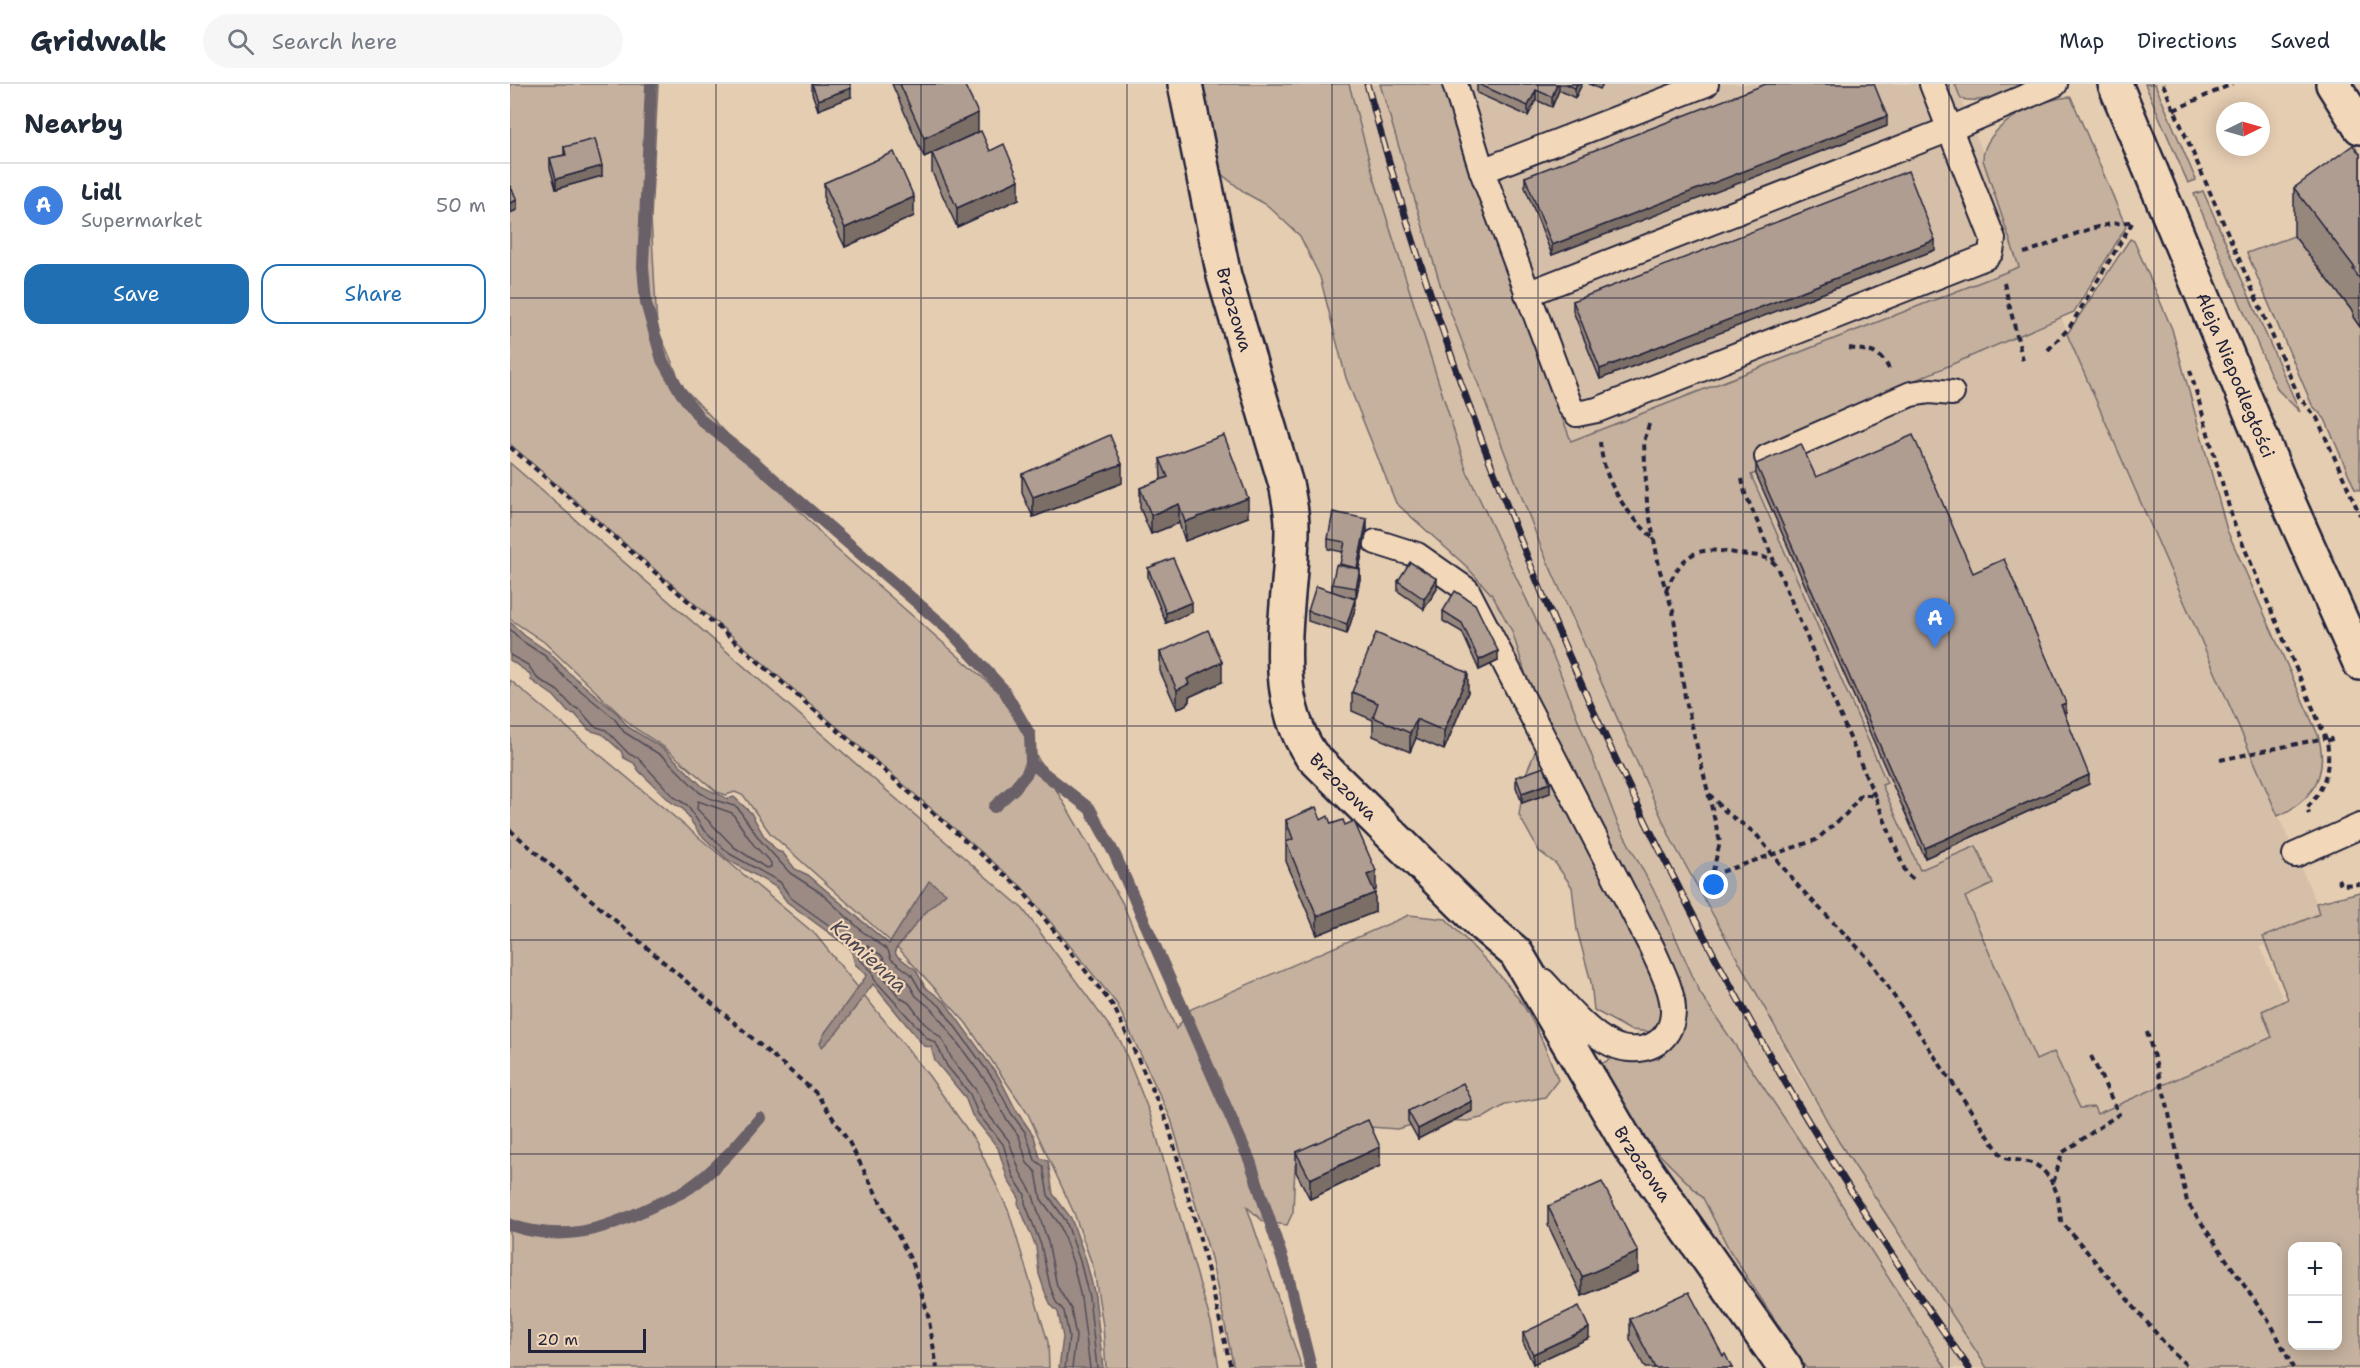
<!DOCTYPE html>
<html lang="en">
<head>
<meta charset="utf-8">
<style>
	:root { --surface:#fff; --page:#f6f6f7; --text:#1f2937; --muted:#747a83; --line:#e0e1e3; --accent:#1f6fb2 }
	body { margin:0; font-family:"Shantell Sans",sans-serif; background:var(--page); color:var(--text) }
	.controls { position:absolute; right:18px; bottom:18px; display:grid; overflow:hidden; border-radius:12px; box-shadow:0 3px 15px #0003 }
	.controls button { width:54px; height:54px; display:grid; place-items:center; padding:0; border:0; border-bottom:2px solid var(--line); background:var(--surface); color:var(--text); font:30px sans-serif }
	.compass { position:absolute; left:1706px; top:18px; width:54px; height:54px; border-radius:50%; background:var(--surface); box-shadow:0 3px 15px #0003; rotate:85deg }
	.scale { position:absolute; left:18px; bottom:15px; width:118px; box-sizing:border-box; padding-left:6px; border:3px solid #22223b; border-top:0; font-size:16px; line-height:21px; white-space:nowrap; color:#22223b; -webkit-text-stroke:4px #f2d8b9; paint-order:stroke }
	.you { position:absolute; left:1204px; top:801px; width:21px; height:21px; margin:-15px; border:4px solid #fff; border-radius:50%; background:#1a73e8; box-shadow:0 0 0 9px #1a73e833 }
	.badge { display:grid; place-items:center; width:39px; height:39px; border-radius:50%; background:var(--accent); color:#fff; font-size:20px; font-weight:700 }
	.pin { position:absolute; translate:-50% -50px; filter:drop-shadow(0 2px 3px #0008) }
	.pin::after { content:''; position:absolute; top:32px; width:21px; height:18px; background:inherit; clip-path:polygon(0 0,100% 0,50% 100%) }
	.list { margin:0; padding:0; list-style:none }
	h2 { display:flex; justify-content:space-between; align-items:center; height:78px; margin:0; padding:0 24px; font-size:26px }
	h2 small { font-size:20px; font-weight:400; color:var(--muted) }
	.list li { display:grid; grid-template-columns:39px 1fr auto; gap:18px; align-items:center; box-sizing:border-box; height:84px; padding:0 24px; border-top:2px solid var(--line) }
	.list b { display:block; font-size:22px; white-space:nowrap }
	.list p { margin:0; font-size:20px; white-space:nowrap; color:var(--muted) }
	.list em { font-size:20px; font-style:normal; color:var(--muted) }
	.actions { display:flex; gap:12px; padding:18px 24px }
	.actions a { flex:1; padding:14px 0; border:2px solid var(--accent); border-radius:18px; text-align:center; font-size:21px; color:var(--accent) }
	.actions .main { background:var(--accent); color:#fff }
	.icon { flex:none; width:33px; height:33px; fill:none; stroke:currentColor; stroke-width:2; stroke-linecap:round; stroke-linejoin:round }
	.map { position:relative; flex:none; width:1850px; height:1284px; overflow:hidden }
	header { display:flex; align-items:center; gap:36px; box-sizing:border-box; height:84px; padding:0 30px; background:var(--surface); border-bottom:2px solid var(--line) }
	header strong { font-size:28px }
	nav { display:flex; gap:33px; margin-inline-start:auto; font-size:21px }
	.search { width:420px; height:54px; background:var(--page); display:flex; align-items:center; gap:15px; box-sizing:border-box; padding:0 21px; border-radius:33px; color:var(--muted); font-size:22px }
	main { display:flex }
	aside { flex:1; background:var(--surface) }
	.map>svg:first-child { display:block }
	.built { fill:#d5bfa8 }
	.green { fill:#c5b19e; stroke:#746a6c; stroke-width:1.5; fill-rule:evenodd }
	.water { fill:#9b8b84; stroke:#6b6167; stroke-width:1.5 }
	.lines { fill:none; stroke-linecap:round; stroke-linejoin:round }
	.shore { stroke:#524c58; stroke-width:1.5 }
	.stream { stroke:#6b6167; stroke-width:12 }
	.lane-casing { stroke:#22223b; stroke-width:28 }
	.street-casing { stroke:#22223b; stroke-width:38 }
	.secondary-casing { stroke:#22223b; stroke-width:38 }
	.path { stroke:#22223b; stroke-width:4; stroke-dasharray:6 4.5; stroke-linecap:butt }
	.lane { stroke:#f2d8b9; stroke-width:24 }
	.street { stroke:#f2d8b9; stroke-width:33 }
	.secondary { stroke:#f2d8b9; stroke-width:33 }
	.rail-casing { stroke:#22223b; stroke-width:7 }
	.rail { stroke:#f2d8b9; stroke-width:4.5; stroke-dasharray:14; stroke-linecap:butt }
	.wall { fill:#96877d; stroke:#22223b; stroke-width:1.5 }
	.shaded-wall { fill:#7a6e66; stroke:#22223b; stroke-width:1.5 }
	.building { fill:#af9d91; stroke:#22223b; stroke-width:1.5 }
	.grid { fill:none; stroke:#22223b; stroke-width:1.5; stroke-opacity:0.55 }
	.labels { text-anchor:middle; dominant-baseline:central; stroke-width:4.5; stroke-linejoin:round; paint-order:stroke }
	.street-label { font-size:18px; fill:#22223b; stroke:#f2d8b9 }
	.water-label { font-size:20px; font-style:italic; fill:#4c4755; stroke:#f2d8b9 }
</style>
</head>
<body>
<header>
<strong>Gridwalk</strong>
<div class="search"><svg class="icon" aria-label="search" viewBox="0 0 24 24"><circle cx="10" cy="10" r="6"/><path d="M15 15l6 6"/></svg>Search here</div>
<nav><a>Map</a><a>Directions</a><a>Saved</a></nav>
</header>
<main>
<aside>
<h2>Nearby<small></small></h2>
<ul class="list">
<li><span class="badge" style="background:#3f7fe0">A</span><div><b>Lidl</b><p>Supermarket</p></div><em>50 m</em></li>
</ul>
<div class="actions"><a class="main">Save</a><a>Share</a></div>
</aside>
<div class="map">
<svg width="1850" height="1284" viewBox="0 0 1850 1284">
	<rect width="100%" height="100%" fill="#e5cdb2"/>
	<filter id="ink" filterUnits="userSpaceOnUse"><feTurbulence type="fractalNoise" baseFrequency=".0167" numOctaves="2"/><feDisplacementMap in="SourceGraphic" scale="12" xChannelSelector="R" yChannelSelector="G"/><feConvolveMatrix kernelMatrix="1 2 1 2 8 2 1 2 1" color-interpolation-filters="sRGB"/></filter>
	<g filter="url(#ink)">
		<g class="built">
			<polygon points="753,0 893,0 1209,834 1285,985 1338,1072 1476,1284 1290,1284 1145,1072 1120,913 1092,761 950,476"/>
			<polygon points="895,0 1445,0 1520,185 1050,382"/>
			<polygon points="1538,203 1813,834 1750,863 1787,946 1522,1058 1212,353"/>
		</g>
		<g class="green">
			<path d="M0 0H148L141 134 147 243 172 302 323 462 489 608 612 818 666 945 681 925 899 831 936 835C962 863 991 889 1013 921 1028 944 1038 970 1048 996L1035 1013 995 1021 975 1033 958 1037 920 1036 887 1045 860 1043 814 1069 785 1081 783 1128 777 1141 754 1138 737 1123 792 1284H724L701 1174 661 1035 607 920 512 803 0 360Z"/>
			<polygon points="684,0 839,0 864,94 957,388 1048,583 1107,738 1150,818 1190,909 1318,1099 1436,1284 1296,1284 1220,1167 1193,1114 1146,1067 1100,1010 1091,980 1106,972 1148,975 1160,960 1145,948 1120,946 1084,926 1081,898 1067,846 1062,803 1046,780 1029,767 1009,731 1015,692 1025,668 1025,620 1002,547 982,511 956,482 886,419 836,294 810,193 790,152 757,121 737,110 711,90"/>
			<path d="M870 0H933L987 161 1061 357 1509 183 1473 76C1472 42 1531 14 1561 13L1616 143 1564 228 1382 306 1392 325 1241 391 1377 699 1372 701 1410 786 1466 762 1483 800 1455 813 1526 976 1544 968 1570 1024 1584 1023 1587 1030 1762 953 1752 927 1778 915 1753 853 1809 830 1806 819 1850 808V1284H1477L1329 1058 1162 757 1031 463 931 203ZM1782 1162H1828V1262H1782Z"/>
			<path d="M1445 0H1522C1498 9 1477 20 1451 15Z"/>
			<polygon points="1635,0 1645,0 1686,96 1678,99"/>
			<polygon points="1693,107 1790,328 1768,306 1759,287 1684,110"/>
			<polygon points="1784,152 1845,231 1850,243 1850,406 1845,405 1815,335 1802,321 1737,169"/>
			<path d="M1620 155 1624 157 1662 245 1717 446 1808 651C1819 690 1804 716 1768 732L1557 250Z"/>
			<polygon points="0,379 513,825 611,958 640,1030 702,1242 709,1284 596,1284 593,1242 584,1186 564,1129 518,1030 456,939 390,866 260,749 234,712 225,708 216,711 207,708 154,663 123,643 34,558 0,535"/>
			<polygon points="0,596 305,850 419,992 466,1058 499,1128 538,1258 539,1284 0,1284"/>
		</g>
		<polygon class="water" points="0,538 15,552 39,568 58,588 108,630 118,643 154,665 193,703 218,715 224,713 241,729 254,752 267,767 273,769 285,785 298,791 379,860 419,797 436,809 413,831 385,866 386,871 406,886 415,903 435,918 489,993 506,1026 524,1052 530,1074 538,1077 543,1110 561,1134 576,1176 585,1212 593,1284 549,1284 553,1253 548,1228 541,1221 535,1208 529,1190 526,1163 508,1119 509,1114 498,1096 488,1064 462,1031 455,1013 425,977 421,963 414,962 363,900 328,947 312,963 310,959 314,950 357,891 345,880 341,865 277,818 266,803 218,776 189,749 173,725 161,718 129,687 124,679 114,674 111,667 92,650 79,646 65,630 58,628 44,612 21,596 20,590 0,576"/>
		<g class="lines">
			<g class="shore">
				<polyline points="0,545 12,557 35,572 54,593 104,634 114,648 155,674 189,708 199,714 227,723 250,756 280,789 311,809 353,848 378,866 381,875 401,890 411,907 430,922 484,996 501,1029 515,1048 525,1076 533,1082 538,1111 556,1137 570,1177 579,1213 587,1284"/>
				<polyline points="0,571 18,581 27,594 48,607 62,622 70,626 84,642 96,646 119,670 128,674 164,713 177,721 193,745 220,770 270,798 281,814 345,860 349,875 362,887 364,895 418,955 426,959 437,982 460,1010 468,1030 493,1060 503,1092 515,1111 515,1119 531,1161 540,1202 546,1218 554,1227 559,1253 555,1284"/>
				<polygon points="188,717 222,729 243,760 261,779 261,783 256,784 224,763 187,725"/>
				<polyline points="562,1284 566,1253 561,1225 547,1202 538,1158 522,1109 510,1088 499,1057 475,1026 466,1006 443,977 432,955 414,939 399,919 389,913 356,870 357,862 371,871 379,883 396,895 406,912 423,926 478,1000 495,1033 509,1052 517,1079 526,1088 531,1115 550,1141 563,1179 571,1214 580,1284"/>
			</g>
			<g class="stream">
				<polyline points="141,0 133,182 136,219 152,276 171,309 192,337 243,377 441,548 494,606 520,651 521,679 517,689 505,704 484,723"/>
				<polyline points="521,679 580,725 605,771 740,1077 778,1192 801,1284"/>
				<path d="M0 1141C54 1159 93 1146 141 1123 153 1117 167 1112 178 1105 206 1086 229 1059 250 1034"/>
			</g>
			<defs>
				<g id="lane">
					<polyline points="945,0 972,87"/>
					<polyline points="1196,0 972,87 1060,322 1067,330 1087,326 1476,173 1481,168 1483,155 1422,0"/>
					<polyline points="1017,210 1440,45 1545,0"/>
					<polyline points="1257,373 1401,310 1420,307 1442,309"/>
					<path d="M866 458 907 471 957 506 1142 864C1150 883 1162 904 1163 925 1164 960 1130 974 1101 960 1075 947 1053 918 1033 897"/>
					<polyline points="1785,771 1850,742"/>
				</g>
				<g id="street">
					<path id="s1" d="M675 0 714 192 777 404C779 416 782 429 782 441 783 517 755 603 801 671L973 841 1006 869 1119 1062 1275 1284"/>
					<polyline points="1823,0 1850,43"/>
				</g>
				<g id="secondary">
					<path id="s2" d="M1605 0 1772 404 1850 579"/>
				</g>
			</defs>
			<use href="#lane" class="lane-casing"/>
			<use href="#street" class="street-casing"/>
			<use href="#secondary" class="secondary-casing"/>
			<g class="path">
				<polyline points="1653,0 1789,313 1807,334 1850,431"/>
				<polyline points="1664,26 1722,0"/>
				<path d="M1514 169C1552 157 1579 140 1621 138"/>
				<polyline points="1494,199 1513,277"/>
				<path d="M1339 264C1358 267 1370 266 1379 285"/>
				<polyline points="1538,266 1559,244 1622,139"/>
				<path d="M1680 286 1723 437 1817 657C1821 683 1815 704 1797 724L1799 730"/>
				<polyline points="1139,340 1134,358 1137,419 1150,487 1163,527 1175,613 1210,758 1202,791"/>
				<path d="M1090 358C1094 398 1113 425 1142 453"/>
				<polyline points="0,363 511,805 604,923 658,1040 692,1162 721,1284"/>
				<polyline points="1232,395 1235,409 1264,477"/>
				<path d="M1156 506C1175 465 1188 462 1230 470 1244 472 1255 470 1266 481L1366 715"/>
				<polyline points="1817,657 1824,654"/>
				<polyline points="1710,676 1815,654"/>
				<path d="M1199 710 1217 729 1245 749 1289 803 1359 875 1493 1074C1520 1079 1528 1075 1543 1100"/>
				<polyline points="0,746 306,1009 339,1058 403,1180 418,1231 427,1284"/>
				<polyline points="1202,791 1306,756 1336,730 1351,711 1360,711 1366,715 1396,789 1404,796"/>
				<polyline points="1828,795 1831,801 1850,800"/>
				<polyline points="1637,948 1657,1020 1677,1118 1762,1242 1783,1284"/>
				<polyline points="1581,972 1609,1030 1552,1069 1543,1100 1548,1112 1551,1137 1663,1269 1680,1284"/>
			</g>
			<use href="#lane" class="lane"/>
			<use href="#street" class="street"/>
			<use href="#secondary" class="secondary"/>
			<defs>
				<path id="rail" d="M857 0C981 454 1187 900 1459 1284"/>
			</defs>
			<use href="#rail" class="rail-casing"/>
			<use href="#rail" class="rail"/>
		</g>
		<g class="wall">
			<polygon points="302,0 341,13 308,26 302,9"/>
			<polygon points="382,0 454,0 468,48 480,67 509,115 447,143 422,88 422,69 414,73"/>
			<polygon points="967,0 1072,0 1065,14 1049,6 1042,23 1026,16 1018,32 967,9"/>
			<polygon points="1079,0 1093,0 1090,5"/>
			<polygon points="1377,42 1042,171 1015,103 1015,93"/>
			<polygon points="54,63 92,92 46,105 40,84 40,74 54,71"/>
			<polygon points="1850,70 1850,243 1843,233 1843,228 1784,152 1784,104"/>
			<polygon points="314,99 404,132 335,163 314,119"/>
			<polygon points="1425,166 1090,295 1063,227 1063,217"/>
			<polygon points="650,375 738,433 675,457 669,439 641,450 630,424 630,404 651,396"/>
			<polygon points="1246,380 1306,393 1463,489 1556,628 1554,629 1579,700 1415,774 1246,390"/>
			<polygon points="512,390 612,399 523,433 512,409"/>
			<polygon points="857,445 849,485 850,495 846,514 835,512 845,525 837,550 798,537 798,527 822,507 822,500 830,482 833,468 818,465 818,455"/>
			<polygon points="638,484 682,528 656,539 638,494"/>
			<polygon points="888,497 927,505 914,525 888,507"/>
			<polygon points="965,520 988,577 969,586 952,548 933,537 933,527"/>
			<polygon points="650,568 712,598 679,613 679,619 667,625 650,587"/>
			<polygon points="842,608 958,608 934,666 906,654 900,668 863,652 863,636 842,627"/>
			<polygon points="1006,693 1040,709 1012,719 1006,703"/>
			<polygon points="776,736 811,736 821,740 866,806 864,807 865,828 807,851 776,777"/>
			<polygon points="898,1027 962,1027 908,1055 898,1037"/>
			<polygon points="786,1068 870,1082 800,1115 786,1088"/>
			<polygon points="1038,1122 1128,1188 1072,1212 1038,1141"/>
			<polygon points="1120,1235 1213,1272 1222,1284 1135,1284 1120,1255"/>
			<polygon points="1013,1249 1079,1254 1023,1280 1013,1258"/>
		</g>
		<g class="shaded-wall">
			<polygon points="1047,0 1049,0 1049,6 1042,23 1042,13"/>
			<polygon points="1067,0 1072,0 1065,14 1065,4"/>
			<polygon points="341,4 341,13 308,26 308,16"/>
			<polygon points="1026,6 1026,16 1018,32 1018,22"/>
			<polygon points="468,29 468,48 414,73 414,54"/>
			<polygon points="1377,32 1377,42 1042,171 1042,161"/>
			<polygon points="92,82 92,92 46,105 46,95"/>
			<polygon points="509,96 509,115 447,143 447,124"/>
			<polygon points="404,113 404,132 335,163 335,144"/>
			<polygon points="7,116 7,126 0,129 0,119"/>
			<polygon points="1425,156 1425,166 1090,295 1090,285"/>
			<polygon points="612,380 612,399 523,433 523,413"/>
			<polygon points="738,414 738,433 675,457 675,438"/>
			<polygon points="669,420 669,439 641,450 641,431"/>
			<polygon points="857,435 857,445 847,493 847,484"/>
			<polygon points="850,485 850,495 846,514 846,504"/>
			<polygon points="927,495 927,505 914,525 914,515"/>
			<polygon points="845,515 845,525 837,550 837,540"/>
			<polygon points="682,518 682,528 656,539 656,529"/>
			<polygon points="988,567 988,577 969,586 969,576"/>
			<polygon points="712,578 712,598 679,613 679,619 667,625 667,606 677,595"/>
			<polygon points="958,589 958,608 934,666 934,647"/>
			<polygon points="1556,619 1556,628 1551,631 1551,621"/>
			<polygon points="906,635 906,654 900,668 900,649"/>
			<polygon points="1579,691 1579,700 1415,774 1415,764"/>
			<polygon points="1040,699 1040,709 1012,719 1012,709"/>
			<polygon points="866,787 866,806 857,810 857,791"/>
			<polygon points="865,809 865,828 807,851 807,832"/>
			<polygon points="962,1017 962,1027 908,1055 908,1045"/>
			<polygon points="870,1063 870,1082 800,1115 800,1095"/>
			<polygon points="1128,1168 1128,1188 1072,1212 1072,1193"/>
			<polygon points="1079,1244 1079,1254 1023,1280 1023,1270"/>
		</g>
		<g class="building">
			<polygon points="302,0 340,0 341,4 308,16"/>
			<polygon points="390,0 454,0 468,29 414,54"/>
			<polygon points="968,0 1047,0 1042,13 1026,6 1018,22"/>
			<polygon points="1056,0 1067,0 1065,4"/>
			<polygon points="1256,0 1364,0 1377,32 1042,161 1015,93"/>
			<polygon points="471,47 480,67 494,60 509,96 447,124 422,69"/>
			<polygon points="85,55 92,82 46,95 40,74 56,71 54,63"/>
			<polygon points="1843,61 1850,70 1850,195 1843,185 1845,184 1784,104"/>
			<polygon points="384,68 404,113 335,144 314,99"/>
			<polygon points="1398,87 1425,156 1090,285 1063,217"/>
			<polygon points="0,101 7,116 0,119"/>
			<polygon points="600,351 612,380 523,413 512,390"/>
			<polygon points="714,351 738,414 675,438 669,420 641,431 630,404 658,393 650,375"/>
			<polygon points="1403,351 1463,489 1494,475 1556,619 1551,621 1579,691 1415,764 1246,380 1291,360 1306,393"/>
			<polygon points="823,428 857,435 847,484 830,480 835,458 818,455"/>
			<polygon points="663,474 682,518 656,529 638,484"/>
			<polygon points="900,478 927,495 914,515 888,497"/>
			<polygon points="826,481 850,485 846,504 822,500"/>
			<polygon points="806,502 845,515 837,540 798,527"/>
			<polygon points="945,507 965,520 988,567 969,576 952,539 933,527"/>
			<polygon points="698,546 712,578 677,595 679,600 667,606 650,568"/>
			<polygon points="866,549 958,589 934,647 906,635 900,649 863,633 868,619 842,608"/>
			<polygon points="1034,683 1040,699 1012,709 1006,693"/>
			<polygon points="806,723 811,736 818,732 821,740 833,736 835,741 844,737 866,787 857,791 865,809 807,832 776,758 783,755 776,736"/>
			<polygon points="953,999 962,1017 908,1045 898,1027"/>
			<polygon points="858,1036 870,1063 800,1095 786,1068"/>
			<polygon points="1092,1098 1128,1168 1072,1193 1038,1122"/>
			<polygon points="1179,1208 1213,1272 1215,1270 1222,1284 1145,1284 1120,1235"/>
			<polygon points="1069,1222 1079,1244 1023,1270 1013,1249"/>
		</g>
	</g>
	<path class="grid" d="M206 0V1284M411 0V1284M617 0V1284M822 0V1284M1028 0V1284M1233 0V1284M1439 0V1284M1644 0V1284M0 214H1850M0 428H1850M0 642H1850M0 856H1850M0 1070H1850"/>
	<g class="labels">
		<g class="street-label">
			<text stroke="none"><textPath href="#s1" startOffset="231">Brzozowa</textPath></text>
			<text stroke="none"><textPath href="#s2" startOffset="315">Aleja Niepodległości</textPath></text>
			<text stroke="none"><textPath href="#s1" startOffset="735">Brzozowa</textPath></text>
			<text stroke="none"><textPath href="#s1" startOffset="1221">Brzozowa</textPath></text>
		</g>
		<g class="water-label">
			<text transform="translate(359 872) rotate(43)">Kamienna</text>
		</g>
	</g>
</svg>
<div class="controls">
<button>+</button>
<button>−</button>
</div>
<svg class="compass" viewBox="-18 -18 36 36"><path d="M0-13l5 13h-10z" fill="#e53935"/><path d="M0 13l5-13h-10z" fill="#747a83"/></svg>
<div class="scale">20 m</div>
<div class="you"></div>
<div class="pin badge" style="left:1425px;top:564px;background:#3f7fe0">A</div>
</div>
</main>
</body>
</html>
